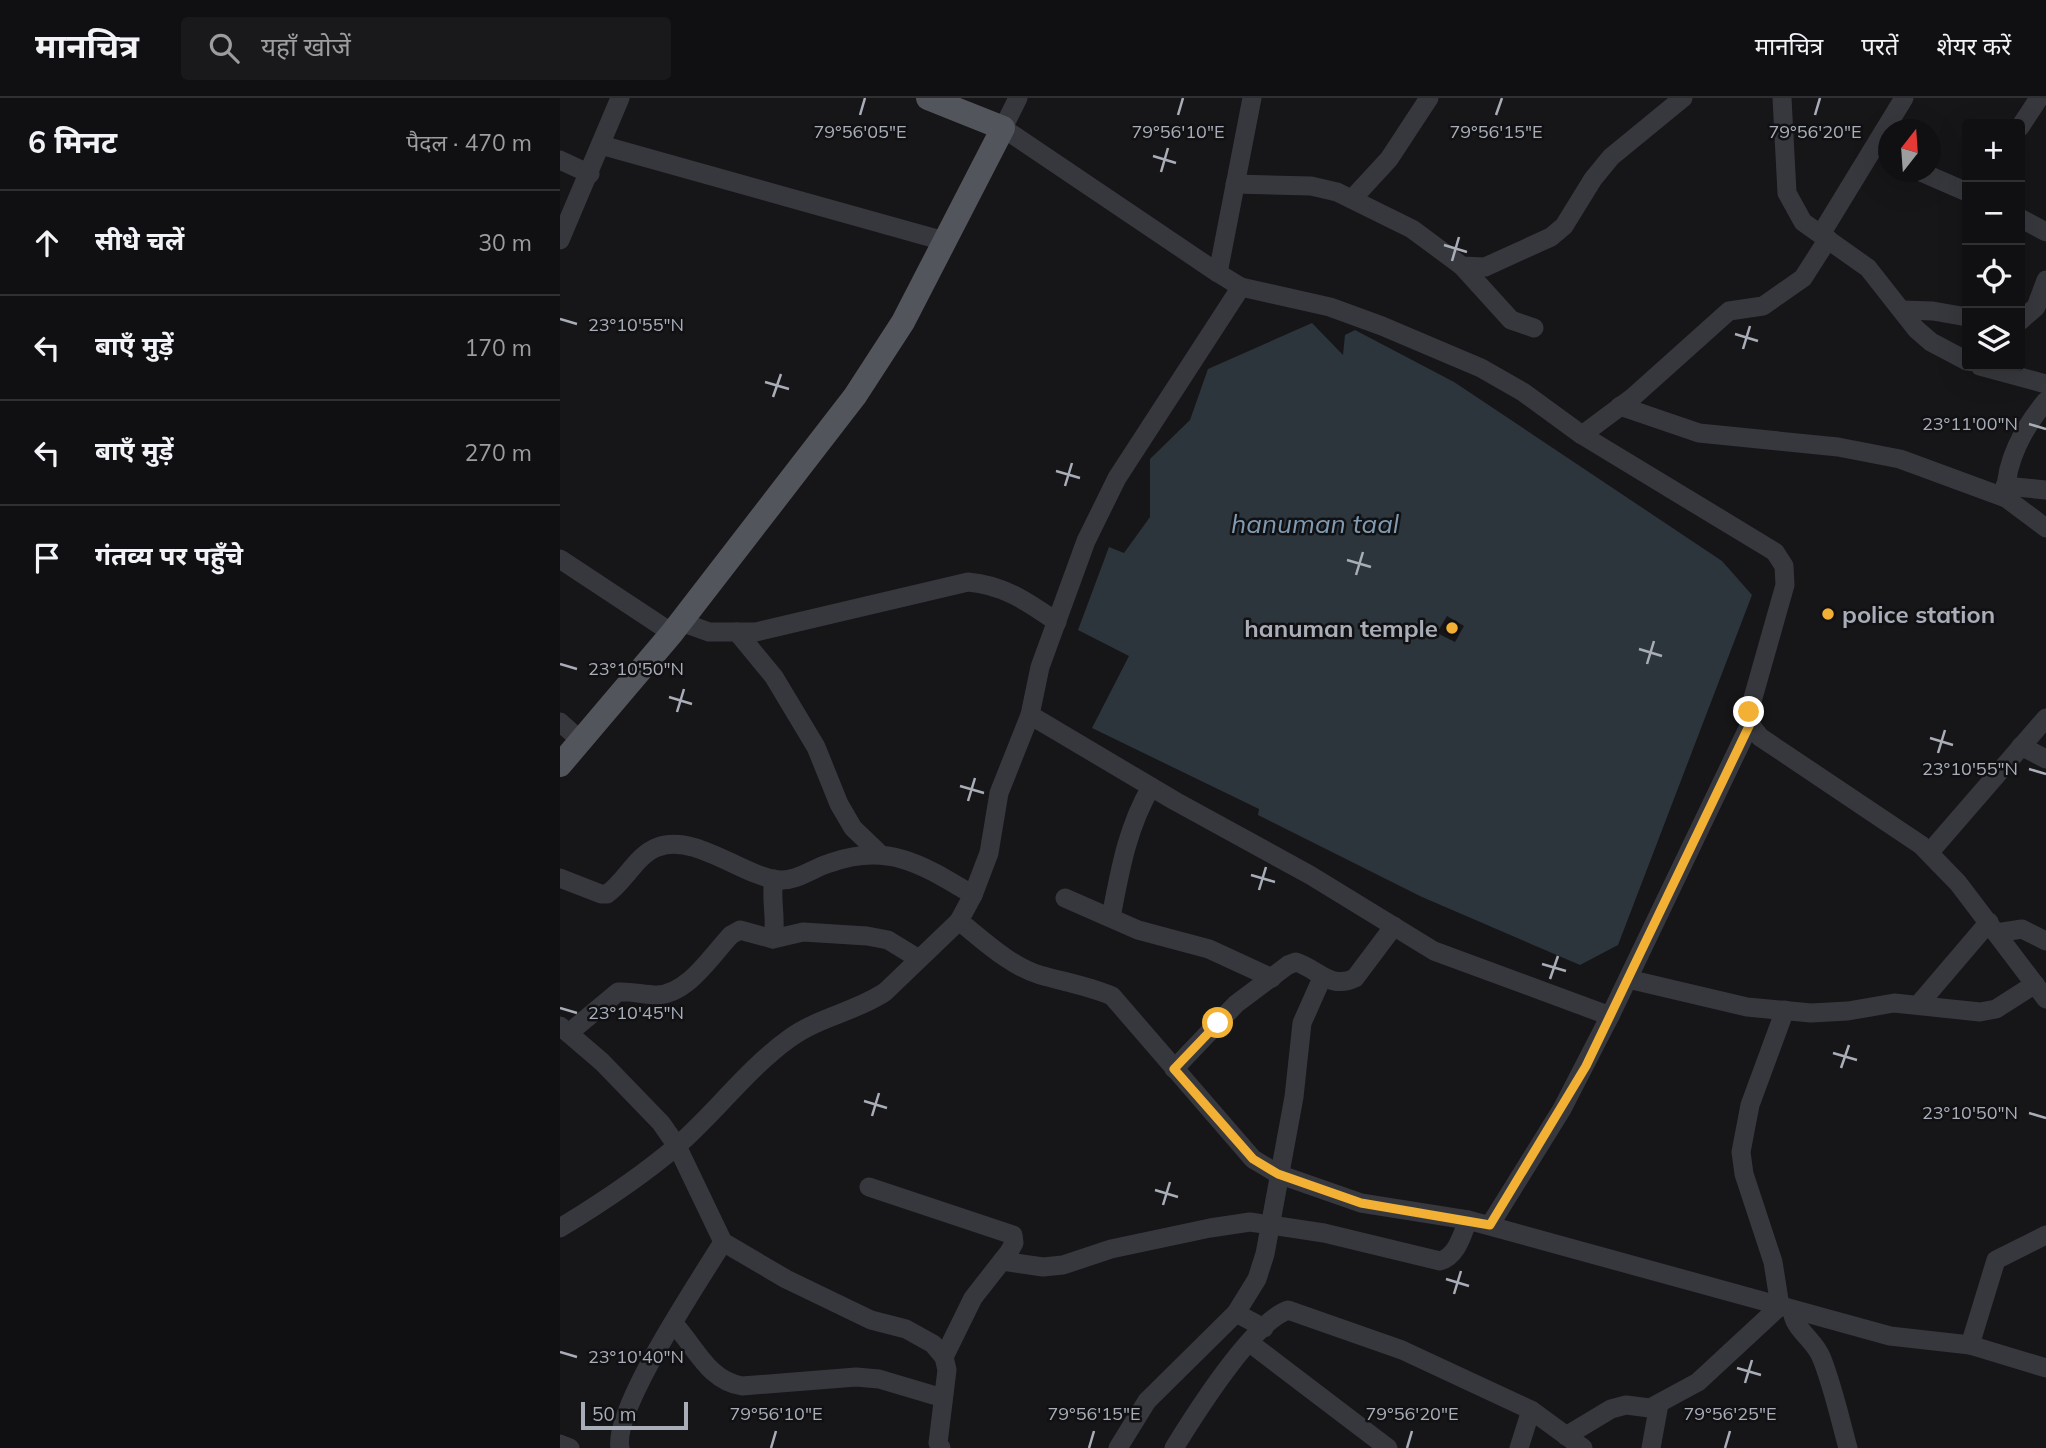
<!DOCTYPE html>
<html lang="hi">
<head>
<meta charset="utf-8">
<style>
	:root { --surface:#101012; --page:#19191b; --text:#f1f3f6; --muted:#9c9d9f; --line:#303032 }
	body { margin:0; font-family:Mulish,"Noto Sans Devanagari",sans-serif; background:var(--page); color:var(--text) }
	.controls { position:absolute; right:21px; top:21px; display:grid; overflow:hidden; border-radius:7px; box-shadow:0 7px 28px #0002 }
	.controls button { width:63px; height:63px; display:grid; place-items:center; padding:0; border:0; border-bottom:2px solid var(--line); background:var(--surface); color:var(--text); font:35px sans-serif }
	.compass { position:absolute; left:1318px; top:21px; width:63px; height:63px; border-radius:50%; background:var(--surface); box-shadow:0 7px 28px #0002; rotate:17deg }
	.scale { position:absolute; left:21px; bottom:18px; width:107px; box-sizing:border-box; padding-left:7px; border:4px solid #a8adb8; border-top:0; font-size:19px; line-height:24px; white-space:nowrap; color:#a8adb8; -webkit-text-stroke:5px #111113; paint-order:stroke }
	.stop { position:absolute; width:21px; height:21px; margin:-16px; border:5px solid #f2b134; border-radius:50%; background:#fff }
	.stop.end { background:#f2b134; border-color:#fff; box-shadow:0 2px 7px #0008 }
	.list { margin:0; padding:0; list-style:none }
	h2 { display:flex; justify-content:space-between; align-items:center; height:91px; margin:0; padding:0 28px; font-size:30px }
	h2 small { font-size:23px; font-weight:400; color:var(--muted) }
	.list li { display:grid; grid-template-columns:46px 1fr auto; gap:21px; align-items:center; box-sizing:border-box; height:105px; padding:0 28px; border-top:2px solid var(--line) }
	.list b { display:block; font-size:26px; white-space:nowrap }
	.list em { font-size:23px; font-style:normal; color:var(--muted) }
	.icon { flex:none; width:38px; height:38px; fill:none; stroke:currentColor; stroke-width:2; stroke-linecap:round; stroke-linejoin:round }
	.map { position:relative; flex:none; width:1486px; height:1350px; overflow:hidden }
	header { display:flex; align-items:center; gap:42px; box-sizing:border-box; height:98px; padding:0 35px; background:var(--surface); border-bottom:2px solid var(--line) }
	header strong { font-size:33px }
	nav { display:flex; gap:38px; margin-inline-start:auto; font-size:24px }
	.search { width:490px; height:63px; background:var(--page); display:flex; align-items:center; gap:18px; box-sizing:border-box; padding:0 24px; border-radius:7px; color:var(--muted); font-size:26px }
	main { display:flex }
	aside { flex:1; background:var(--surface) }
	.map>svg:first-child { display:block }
	.water { fill:#2c353c; fill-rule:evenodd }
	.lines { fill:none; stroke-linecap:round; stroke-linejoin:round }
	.minor { stroke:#37383d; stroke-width:19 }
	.major { stroke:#53555c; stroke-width:24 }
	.route { stroke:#f2b134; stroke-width:9 }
	.ticks { fill:none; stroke:#a8adb8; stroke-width:2.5 }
	.poi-dot { fill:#f2b134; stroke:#111113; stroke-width:2.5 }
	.labels { text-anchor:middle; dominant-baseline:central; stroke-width:5; stroke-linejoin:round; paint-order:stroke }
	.poi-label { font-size:24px; font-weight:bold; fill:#a8adb8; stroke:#111113; text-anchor:start }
	.water-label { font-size:26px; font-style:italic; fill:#7f9bb3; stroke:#111113 }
	.ticks-label { font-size:18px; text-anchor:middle; fill:#a8adb8; stroke:#111113; stroke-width:5; stroke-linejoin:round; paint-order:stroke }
</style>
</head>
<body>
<header>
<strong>मानचित्र</strong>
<div class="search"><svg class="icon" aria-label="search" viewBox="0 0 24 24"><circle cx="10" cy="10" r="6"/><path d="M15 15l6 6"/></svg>यहाँ खोजें</div>
<nav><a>मानचित्र</a><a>परतें</a><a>शेयर करें</a></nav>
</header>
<main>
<aside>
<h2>6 मिनट<small>पैदल · 470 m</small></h2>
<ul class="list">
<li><svg class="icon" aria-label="ahead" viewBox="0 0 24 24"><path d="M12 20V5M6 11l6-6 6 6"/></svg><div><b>सीधे चलें</b></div><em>30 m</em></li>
<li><svg class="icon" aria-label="left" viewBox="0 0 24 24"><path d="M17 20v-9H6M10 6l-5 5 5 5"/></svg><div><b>बाएँ मुड़ें</b></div><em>170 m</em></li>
<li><svg class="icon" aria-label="left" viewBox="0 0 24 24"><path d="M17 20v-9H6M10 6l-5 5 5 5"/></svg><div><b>बाएँ मुड़ें</b></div><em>270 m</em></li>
<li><svg class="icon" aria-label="arrive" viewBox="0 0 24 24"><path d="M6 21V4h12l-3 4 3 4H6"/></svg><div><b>गंतव्य पर पहुँचे</b></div></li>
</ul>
</aside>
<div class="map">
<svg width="1486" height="1350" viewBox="0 0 1486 1350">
	<rect width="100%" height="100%" fill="#161618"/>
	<path class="water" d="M752 225 783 257 785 237 795 232 894 284 1162 463 1192 497 1058 847 1020 867 862 799 698 717 699 711 532 630 569 558 518 532 549 449 564 455 590 419V361L630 322 648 271ZM887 518 904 528 895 544 877 535Z"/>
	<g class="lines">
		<g class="minor">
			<polyline points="458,0 443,30 658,175 681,189 770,209 822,228 921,270 963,294 1022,337 1215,454 1224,468 1225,487 1189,614 1190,626 1200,639 1361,747 1398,785 1486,901"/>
			<polyline points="1222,0 1227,95 1243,124 1308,170 1356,231 1371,244 1407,263"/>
			<polyline points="1460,29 1479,0"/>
			<polyline points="41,47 384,143"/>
			<polyline points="0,62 30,76"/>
			<polyline points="1361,74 1407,94"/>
			<polyline points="675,86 751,88 777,94 852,131 902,168 925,169 991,139 1004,128 1033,81 1051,59 1123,0"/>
			<polyline points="793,100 829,61 869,0"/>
			<polyline points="1460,120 1486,134"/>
			<polyline points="1261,136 1344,0"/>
			<polyline points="0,142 60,0"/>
			<polyline points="902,168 951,222 974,230"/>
			<polyline points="658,175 692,0"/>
			<polyline points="1342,212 1373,213 1407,219"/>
			<polyline points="1460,223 1476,209 1486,182"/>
			<polyline points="1420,268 1486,286"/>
			<path d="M1486 303C1464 329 1444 365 1446 400L1486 430"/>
			<polyline points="1060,308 1139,335 1278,349 1340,361 1446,400"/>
			<polyline points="1022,337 1073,299 1169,213 1203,208 1243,180 1268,141"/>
			<polyline points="1445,388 1486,392"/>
			<polyline points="0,461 112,535"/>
			<path d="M121 524 149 534H196L408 484C444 487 468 504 497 524"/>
			<polyline points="177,534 214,579 256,649 279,706 293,730 318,754"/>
			<polyline points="470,617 615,703 750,777 874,853 1050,918 1190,626"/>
			<polyline points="0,624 20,642"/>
			<polyline points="1461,648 1486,661"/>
			<polyline points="1369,755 1486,620"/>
			<path d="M0 780 41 796H47C65 784 77 756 98 749 136 735 183 779 220 782 237 783 253 770 270 765 329 744 363 767 413 797"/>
			<polyline points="505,800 578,832 649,851 712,880"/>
			<path d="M551 819C560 773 567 730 591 689"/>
			<path d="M399 823C423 842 450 868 480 877 505 884 528 888 552 898L693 1061 718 1076 801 1105 908 1122 1330 1238 1410 1247 1436 1162 1486 1137"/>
			<polyline points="1436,835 1462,831 1486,843"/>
			<path d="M213 841C217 820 210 801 214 781"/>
			<polyline points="1068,881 1187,909 1251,915 1288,913 1334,905 1420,914 1436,911 1475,886"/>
			<polyline points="1359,906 1429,824"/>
			<polyline points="0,928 42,964 101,1025 117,1048 163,1144 226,1181 311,1222 346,1231 373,1246 384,1259 387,1272 378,1345 381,1350"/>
			<path d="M10 934 58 894C71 893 84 897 97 897 128 896 151 858 171 837L180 832 213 841 243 834 307 838 328 842 359 861"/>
			<path d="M614 971 676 906 728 867 736 864C758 871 770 892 795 880L834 828"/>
			<polyline points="309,1089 453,1137 454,1145 449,1154 413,1200 384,1259"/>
			<polyline points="930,1127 1002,1011 1050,918"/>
			<path d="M0 1130C41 1105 81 1079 118 1047 156 1014 188 970 230 940 259 919 295 914 325 894L399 823 413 797 429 755 439 695 470 617 480 569 526 443 557 380 681 189"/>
			<path d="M442 1163 483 1169 503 1167 551 1151 650 1130 690 1124 764 1135 880 1163C897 1158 902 1137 908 1122"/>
			<path d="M1232 1212C1234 1233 1255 1241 1262 1261 1273 1289 1280 1321 1288 1350"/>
			<polyline points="676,1215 697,1181 705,1156 734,999 742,925 762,880"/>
			<path d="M114 1226C137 1251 148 1282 182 1288L296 1279 319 1281 383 1300"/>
			<polyline points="690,1245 828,1350"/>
			<polyline points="1410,1247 1486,1270"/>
			<polyline points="1006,1338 1051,1311 1066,1307 1090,1310 1138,1284 1220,1208 1213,1164 1184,1076 1181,1054 1190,1007 1225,912"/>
			<polyline points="0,1346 10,1350"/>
			<path d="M60 1350C52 1312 140 1182 163 1144"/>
			<polyline points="558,1350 587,1303 676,1215 704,1230"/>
			<path d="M614 1350C635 1316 692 1225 728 1212L842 1252 971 1312 1023 1350"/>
			<polyline points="959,1350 971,1312"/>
			<polyline points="1091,1350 1099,1306"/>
		</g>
		<polyline class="major" points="0,667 112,535 295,298 343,224 443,30 368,0"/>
	</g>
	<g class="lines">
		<polyline class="route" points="658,925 614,971 693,1061 718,1076 801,1105 930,1127 1026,968 1190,626 1189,614"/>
	</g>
	<path class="ticks" d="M300 17 305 0M618 17 623 0M936 17 942 0M1255 17 1260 0M593 58 616 65M601 74 608 50M884 147 907 154M892 163 899 139M0 221 17 226M1175 236 1198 243M1183 251 1190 228M205 284 229 291M213 299 221 276M1469 326 1486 331M496 373 520 380M505 388 512 365M787 462 811 469M796 477 803 454M1079 551 1102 558M0 566 17 571M1087 566 1094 543M109 599 132 606M117 614 124 591M1370 640 1393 647M1378 655 1385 632M1469 671 1486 676M400 688 424 695M408 703 415 680M691 777 715 784M699 792 706 769M982 866 1006 873M990 881 998 858M0 910 17 915M1273 955 1297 962M1281 970 1289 947M304 1003 327 1010M1469 1015 1486 1020M312 1018 319 995M595 1092 618 1099M603 1107 610 1084M886 1181 909 1188M894 1196 901 1173M0 1254 17 1259M1177 1270 1201 1277M1185 1285 1192 1262M211 1350 216 1333M529 1350 534 1333M847 1350 852 1333M1165 1350 1170 1333"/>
	<g class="poi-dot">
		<circle cx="1268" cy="516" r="7"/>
		<circle cx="892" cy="530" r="7"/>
	</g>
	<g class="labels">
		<g class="poi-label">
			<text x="1282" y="516">police station</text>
			<text x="878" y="530" text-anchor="end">hanuman temple</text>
		</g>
		<g class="water-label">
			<text x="755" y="425">hanuman taal</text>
		</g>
	</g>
	<g class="ticks-label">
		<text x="300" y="40">79°56'05"E</text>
		<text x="618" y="40">79°56'10"E</text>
		<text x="936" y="40">79°56'15"E</text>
		<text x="1255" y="40">79°56'20"E</text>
		<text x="76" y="233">23°10'55"N</text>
		<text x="1410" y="332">23°11'00"N</text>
		<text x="76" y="577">23°10'50"N</text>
		<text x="1410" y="677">23°10'55"N</text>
		<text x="76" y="921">23°10'45"N</text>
		<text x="1410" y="1021">23°10'50"N</text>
		<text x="76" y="1265">23°10'40"N</text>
		<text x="216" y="1322">79°56'10"E</text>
		<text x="534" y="1322">79°56'15"E</text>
		<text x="852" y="1322">79°56'20"E</text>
		<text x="1170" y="1322">79°56'25"E</text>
	</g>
</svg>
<div class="controls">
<button>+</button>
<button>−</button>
<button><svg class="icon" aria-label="locate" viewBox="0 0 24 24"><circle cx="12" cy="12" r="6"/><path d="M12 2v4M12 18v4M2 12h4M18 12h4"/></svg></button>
<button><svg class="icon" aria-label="layers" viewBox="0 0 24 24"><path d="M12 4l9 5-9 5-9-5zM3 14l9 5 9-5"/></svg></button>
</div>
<svg class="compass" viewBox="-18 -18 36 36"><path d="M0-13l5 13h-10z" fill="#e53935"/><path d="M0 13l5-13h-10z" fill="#9c9d9f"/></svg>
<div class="scale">50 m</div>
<div class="stop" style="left:658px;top:925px"></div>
<div class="stop end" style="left:1189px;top:614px"></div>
</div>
</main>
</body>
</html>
